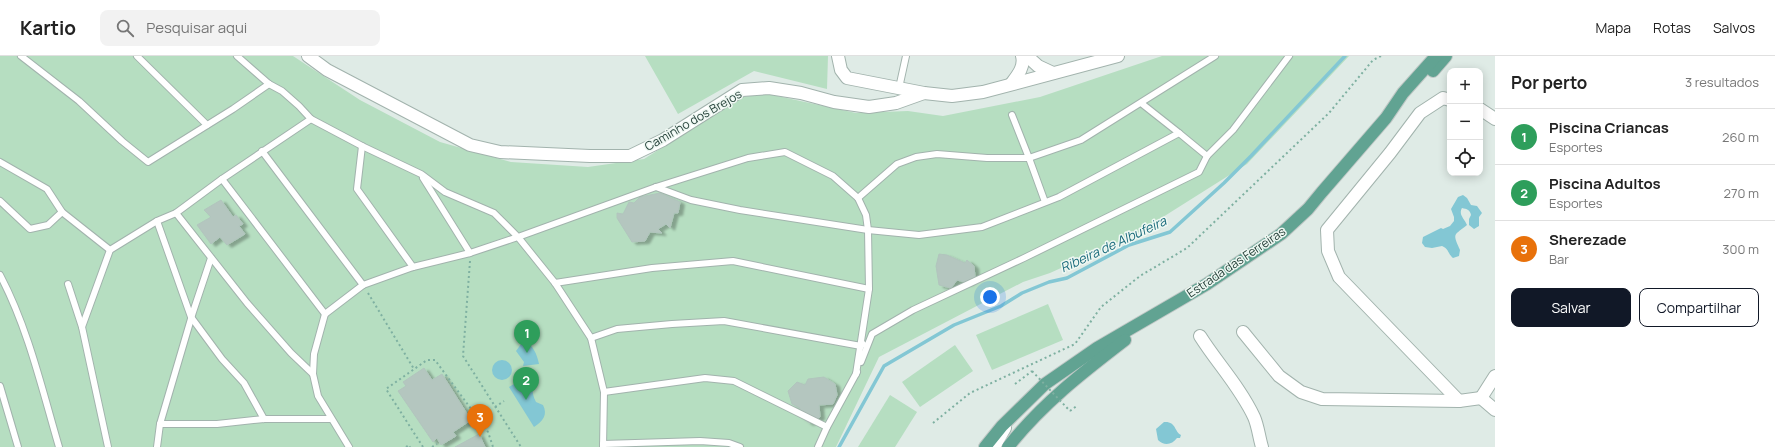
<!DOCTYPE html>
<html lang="pt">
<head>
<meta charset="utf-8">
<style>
	:root { --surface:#fff; --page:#f2f2f2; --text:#222; --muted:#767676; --line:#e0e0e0; --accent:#111827 }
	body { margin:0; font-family:Manrope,sans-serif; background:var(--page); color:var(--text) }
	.controls { position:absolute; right:12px; top:12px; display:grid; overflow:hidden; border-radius:8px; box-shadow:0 2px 10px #0003 }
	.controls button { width:36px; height:36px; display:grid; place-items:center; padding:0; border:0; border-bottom:1px solid var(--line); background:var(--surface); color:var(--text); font:20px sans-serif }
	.you { position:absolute; left:990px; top:241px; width:14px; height:14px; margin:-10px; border:3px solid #fff; border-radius:50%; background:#1a73e8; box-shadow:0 0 0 6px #1a73e833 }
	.badge { display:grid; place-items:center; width:26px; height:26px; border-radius:50%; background:var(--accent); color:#fff; font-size:13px; font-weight:700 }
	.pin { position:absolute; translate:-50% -33px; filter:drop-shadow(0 1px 2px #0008) }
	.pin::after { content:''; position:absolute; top:21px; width:14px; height:12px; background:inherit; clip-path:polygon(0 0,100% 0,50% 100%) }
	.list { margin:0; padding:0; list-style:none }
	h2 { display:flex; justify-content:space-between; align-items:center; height:52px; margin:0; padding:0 16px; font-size:17px }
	h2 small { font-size:13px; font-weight:400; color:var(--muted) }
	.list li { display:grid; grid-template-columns:26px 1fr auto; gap:12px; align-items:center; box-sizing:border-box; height:56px; padding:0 16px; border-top:1px solid var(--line) }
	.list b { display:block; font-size:15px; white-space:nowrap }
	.list p { margin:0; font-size:13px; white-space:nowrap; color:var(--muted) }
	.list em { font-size:13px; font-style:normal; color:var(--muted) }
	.actions { display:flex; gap:8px; padding:12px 16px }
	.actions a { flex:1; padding:9px 0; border:1px solid var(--accent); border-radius:8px; text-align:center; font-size:14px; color:var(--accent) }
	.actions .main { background:var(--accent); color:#fff }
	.icon { flex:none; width:22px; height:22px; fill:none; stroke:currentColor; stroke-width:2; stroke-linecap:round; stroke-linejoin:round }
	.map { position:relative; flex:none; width:1495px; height:391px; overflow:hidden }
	header { display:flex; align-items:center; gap:24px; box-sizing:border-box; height:56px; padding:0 20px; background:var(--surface); border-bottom:1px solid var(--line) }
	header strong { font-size:19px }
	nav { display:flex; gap:22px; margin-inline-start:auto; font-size:14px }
	.search { width:280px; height:36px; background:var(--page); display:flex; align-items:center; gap:10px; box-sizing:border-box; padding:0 14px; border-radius:8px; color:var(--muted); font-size:15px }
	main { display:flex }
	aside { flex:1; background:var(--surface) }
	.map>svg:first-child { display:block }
	.green { fill:#b6dec1 }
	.water { fill:#83c7d4 }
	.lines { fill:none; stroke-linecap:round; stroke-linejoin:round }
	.stream { stroke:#83c7d4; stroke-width:3.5 }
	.building { fill:#b4c6bf; stroke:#b1c5bd; filter:url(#shadow) }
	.service-casing { stroke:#a2b3ad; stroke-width:8 }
	.minor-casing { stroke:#a2b3ad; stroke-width:14 }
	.primary-casing { stroke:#c0c8c6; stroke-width:14 }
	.path { stroke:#7eb0a1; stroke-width:2; stroke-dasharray:2 3; stroke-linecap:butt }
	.service { stroke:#fff; stroke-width:6 }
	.minor { stroke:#fff; stroke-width:12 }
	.primary { stroke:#61a392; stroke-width:12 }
	.path-bridge { stroke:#7eb0a1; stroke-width:2; stroke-dasharray:2 3; stroke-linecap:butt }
	.labels { text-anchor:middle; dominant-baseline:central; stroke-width:3; stroke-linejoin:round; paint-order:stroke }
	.street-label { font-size:12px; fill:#1f3c34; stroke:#eff8f3 }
	.water-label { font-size:13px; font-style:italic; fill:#17697a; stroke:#eff8f3 }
</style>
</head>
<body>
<header>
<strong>Kartio</strong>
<div class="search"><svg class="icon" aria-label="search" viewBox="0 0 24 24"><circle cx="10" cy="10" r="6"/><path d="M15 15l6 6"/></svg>Pesquisar aqui</div>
<nav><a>Mapa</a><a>Rotas</a><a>Salvos</a></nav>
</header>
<main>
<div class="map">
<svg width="1495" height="391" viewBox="0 0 1495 391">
	<defs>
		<filter id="shadow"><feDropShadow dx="4.5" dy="2.5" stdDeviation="1" flood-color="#0004"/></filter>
	</defs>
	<rect width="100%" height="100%" fill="#dfebe6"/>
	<g class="green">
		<polygon points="0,0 293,0 360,44 440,86 511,106 588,111 644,103 742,41 768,38 856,57 908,55 943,60 1040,41 1162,0 1349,0 1247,108 1136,178 1050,217 1023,226 879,301 836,391 0,391"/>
		<polygon points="645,0 828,0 827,33 754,15 678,58"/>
		<polygon points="1048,248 1063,284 992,314 976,279"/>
		<polygon points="955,289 973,315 920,351 902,326"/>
		<polygon points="890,339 917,356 895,391 858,391"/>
	</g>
	<g class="water">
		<path d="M1463 139 1467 142 1471 149 1477 150 1482 157 1479 161V170L1474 173 1469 169V163L1471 159C1470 154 1467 153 1462 152 1458 159 1465 163 1467 169 1454 180 1452 176 1460 194L1459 200 1453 202C1448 198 1449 193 1442 190L1432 192 1425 191 1422 187 1423 181 1441 172 1443 173 1450 170 1454 165V161L1451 153 1458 141Z"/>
		<path d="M524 284C533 289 537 298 539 308L523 310 524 306 516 295Z"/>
		<circle cx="502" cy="314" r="10"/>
		<path d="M523 318 537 321C532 331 531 336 536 346L543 349C548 359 543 365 534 371L509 331 522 323Z"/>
		<path d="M1164 366C1176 365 1174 375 1181 379L1180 382H1177C1172 389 1164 390 1158 384L1156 373Z"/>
	</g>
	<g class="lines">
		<polyline class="stream" points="839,391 884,310 954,269 1001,250 1022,237 1049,226 1067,222 1129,189 1170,176 1224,127 1251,100 1345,0"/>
	</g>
	<g class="building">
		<polygon points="660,137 680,146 678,157 674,157 670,172 666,168 658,173 662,177 650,176 645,185 632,186 617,162 617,157 623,158 629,146 634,147 640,141"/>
		<polygon points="221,144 233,161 236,159 243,168 239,170 245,178 227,189 220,181 211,188 197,169 211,161 204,154"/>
		<polygon points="939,198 947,199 965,207 967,204 974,210 975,221 968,227 957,224 951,232 939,229 936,210"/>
		<polygon points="424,312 432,324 442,318 471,364 453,376 456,380 441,389 437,382 433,386 398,335 406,330 403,326"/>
		<polygon points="824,321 835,328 837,339 833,348 819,349 820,361 809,367 799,359 800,352 792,348 788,335 797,326 805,329 808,323"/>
		<polygon points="479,378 485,391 455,391"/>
	</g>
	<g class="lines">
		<defs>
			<g id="service">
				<polyline points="21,0 79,45 122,85 148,106 233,53 269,28"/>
				<polyline points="137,0 207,69"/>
				<polyline points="237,0 269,28 282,35 299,50 311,63"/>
				<polyline points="899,32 906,0"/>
				<polyline points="1141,47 1179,77"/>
				<polyline points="1012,59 1029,102 1045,146"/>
				<polyline points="362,90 357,133 413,211"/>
				<polyline points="262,95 363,229"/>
				<polyline points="0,106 47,133 62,156 110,194"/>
				<polyline points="423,122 470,197"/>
				<polyline points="656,131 691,144 740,154 868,174 919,179 982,171 1059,141 1179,77 1207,100"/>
				<polyline points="858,142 897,108 916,101 937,98 987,102 1029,102 1081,84 1215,0"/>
				<polyline points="0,145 30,173 48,169 62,156"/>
				<polyline points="176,157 247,247 291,297 313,318 318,340 349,391"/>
				<polyline points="157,165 191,261 222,303 244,327 264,363"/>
				<path d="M0 219C28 272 42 333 59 391"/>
				<polyline points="555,227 652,212 733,205 869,233"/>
				<polyline points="68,228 82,271"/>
				<polyline points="591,282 617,273 672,268 724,265 861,290 863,288"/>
				<polyline points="861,306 872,278 913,254 1024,202 1199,116 1207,100 1233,74 1289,0"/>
				<polyline points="313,318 314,298 325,258"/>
				<polyline points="0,330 18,391"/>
				<polyline points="604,336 705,322 734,325 827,371"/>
				<polyline points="160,368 217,368 264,363 331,363"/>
				<polyline points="603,388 700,385 729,387 740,391"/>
				<polyline points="108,391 82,271 110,194 157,165 176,157 222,123"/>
				<polyline points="157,391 160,368 193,256 211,202"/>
				<polyline points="603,391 604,336 591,282 555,227 518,181 494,157 445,136 421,118 362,90 311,63 222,123 325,258 363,229 413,211 470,197 518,181 656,131 748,102 785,96 833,120 858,142 866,159 868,174 869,233 856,318"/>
				<polyline points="818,391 827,371 857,316"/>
			</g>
			<g id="minor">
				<polyline points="308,0 327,14 470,89 500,96 590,100 630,100 663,84 742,34 769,32 801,37 834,46 869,51 896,47 924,37"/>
				<polyline points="838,0 841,14 847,22 924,37 952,40 983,36 1118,0"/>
				<polyline points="1027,0 1038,10 1053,17"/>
				<path d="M1011 28C1017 20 1025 11 1022 0"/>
				<polyline points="1450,44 1443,42 1420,57 1390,97 1327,174 1328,195 1339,221 1459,345"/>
				<polyline points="1480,53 1495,63"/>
				<polyline points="1243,276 1279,320 1301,336 1322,343 1459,345 1481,342"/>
				<path d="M1200 280C1217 307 1240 331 1254 361 1258 370 1259 381 1262 391"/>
				<polyline points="1481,342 1495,320"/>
				<polyline points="1481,342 1495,354"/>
				<polyline points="994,391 1005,372"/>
			</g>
			<g id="primary">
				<polyline points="1433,15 1446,0"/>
				<polyline points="985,391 1002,370 1045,328 1097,292 1207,228 1281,178 1308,153 1322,136 1386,62 1403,37 1436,0"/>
				<path d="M1008 391C1042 348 1082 317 1125 284"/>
			</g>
		</defs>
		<use href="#service" class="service-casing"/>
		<use href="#minor" class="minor-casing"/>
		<use href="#primary" class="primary-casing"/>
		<g class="path">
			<polyline points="470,205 463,300 521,391"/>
			<polyline points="368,237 414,313"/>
			<polyline points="1015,328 1032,315"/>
			<polyline points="495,351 504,345"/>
			<polyline points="1070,355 1078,349"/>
			<polyline points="933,367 970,337 1075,288 1101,251 1140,220 1187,192 1329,57 1373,4 1381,0"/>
			<polyline points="406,391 409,389 410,391"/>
			<polyline points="423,391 386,333 427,304 435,304 488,376 493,391"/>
			<polyline points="432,391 437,388"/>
		</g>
		<use href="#service" class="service"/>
		<use href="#minor" class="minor"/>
		<use href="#primary" class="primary"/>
		<polyline class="path-bridge" points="1032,315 1070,355"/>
	</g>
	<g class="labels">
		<g class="street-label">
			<text transform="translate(693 64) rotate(-30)">Caminho dos Brejos</text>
			<text transform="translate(1236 206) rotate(-34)">Estrada das Ferreiras</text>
		</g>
		<g class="water-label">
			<text transform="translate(1113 188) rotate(-25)">Ribeira de Albufeira</text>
		</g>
	</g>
</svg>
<div class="controls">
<button>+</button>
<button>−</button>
<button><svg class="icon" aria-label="locate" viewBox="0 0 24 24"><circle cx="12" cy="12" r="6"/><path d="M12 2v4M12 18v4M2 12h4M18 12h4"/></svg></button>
</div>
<div class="you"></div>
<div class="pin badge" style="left:527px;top:297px;background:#2e9e5b">1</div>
<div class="pin badge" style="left:526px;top:344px;background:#2e9e5b">2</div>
<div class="pin badge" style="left:480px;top:381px;background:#e8710a">3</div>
</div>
<aside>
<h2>Por perto<small>3 resultados</small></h2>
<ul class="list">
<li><span class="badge" style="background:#2e9e5b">1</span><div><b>Piscina Criancas</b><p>Esportes</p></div><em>260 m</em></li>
<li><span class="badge" style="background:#2e9e5b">2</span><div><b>Piscina Adultos</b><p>Esportes</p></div><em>270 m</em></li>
<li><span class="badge" style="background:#e8710a">3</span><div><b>Sherezade</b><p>Bar</p></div><em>300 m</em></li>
</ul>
<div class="actions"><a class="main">Salvar</a><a>Compartilhar</a></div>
</aside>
</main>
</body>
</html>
